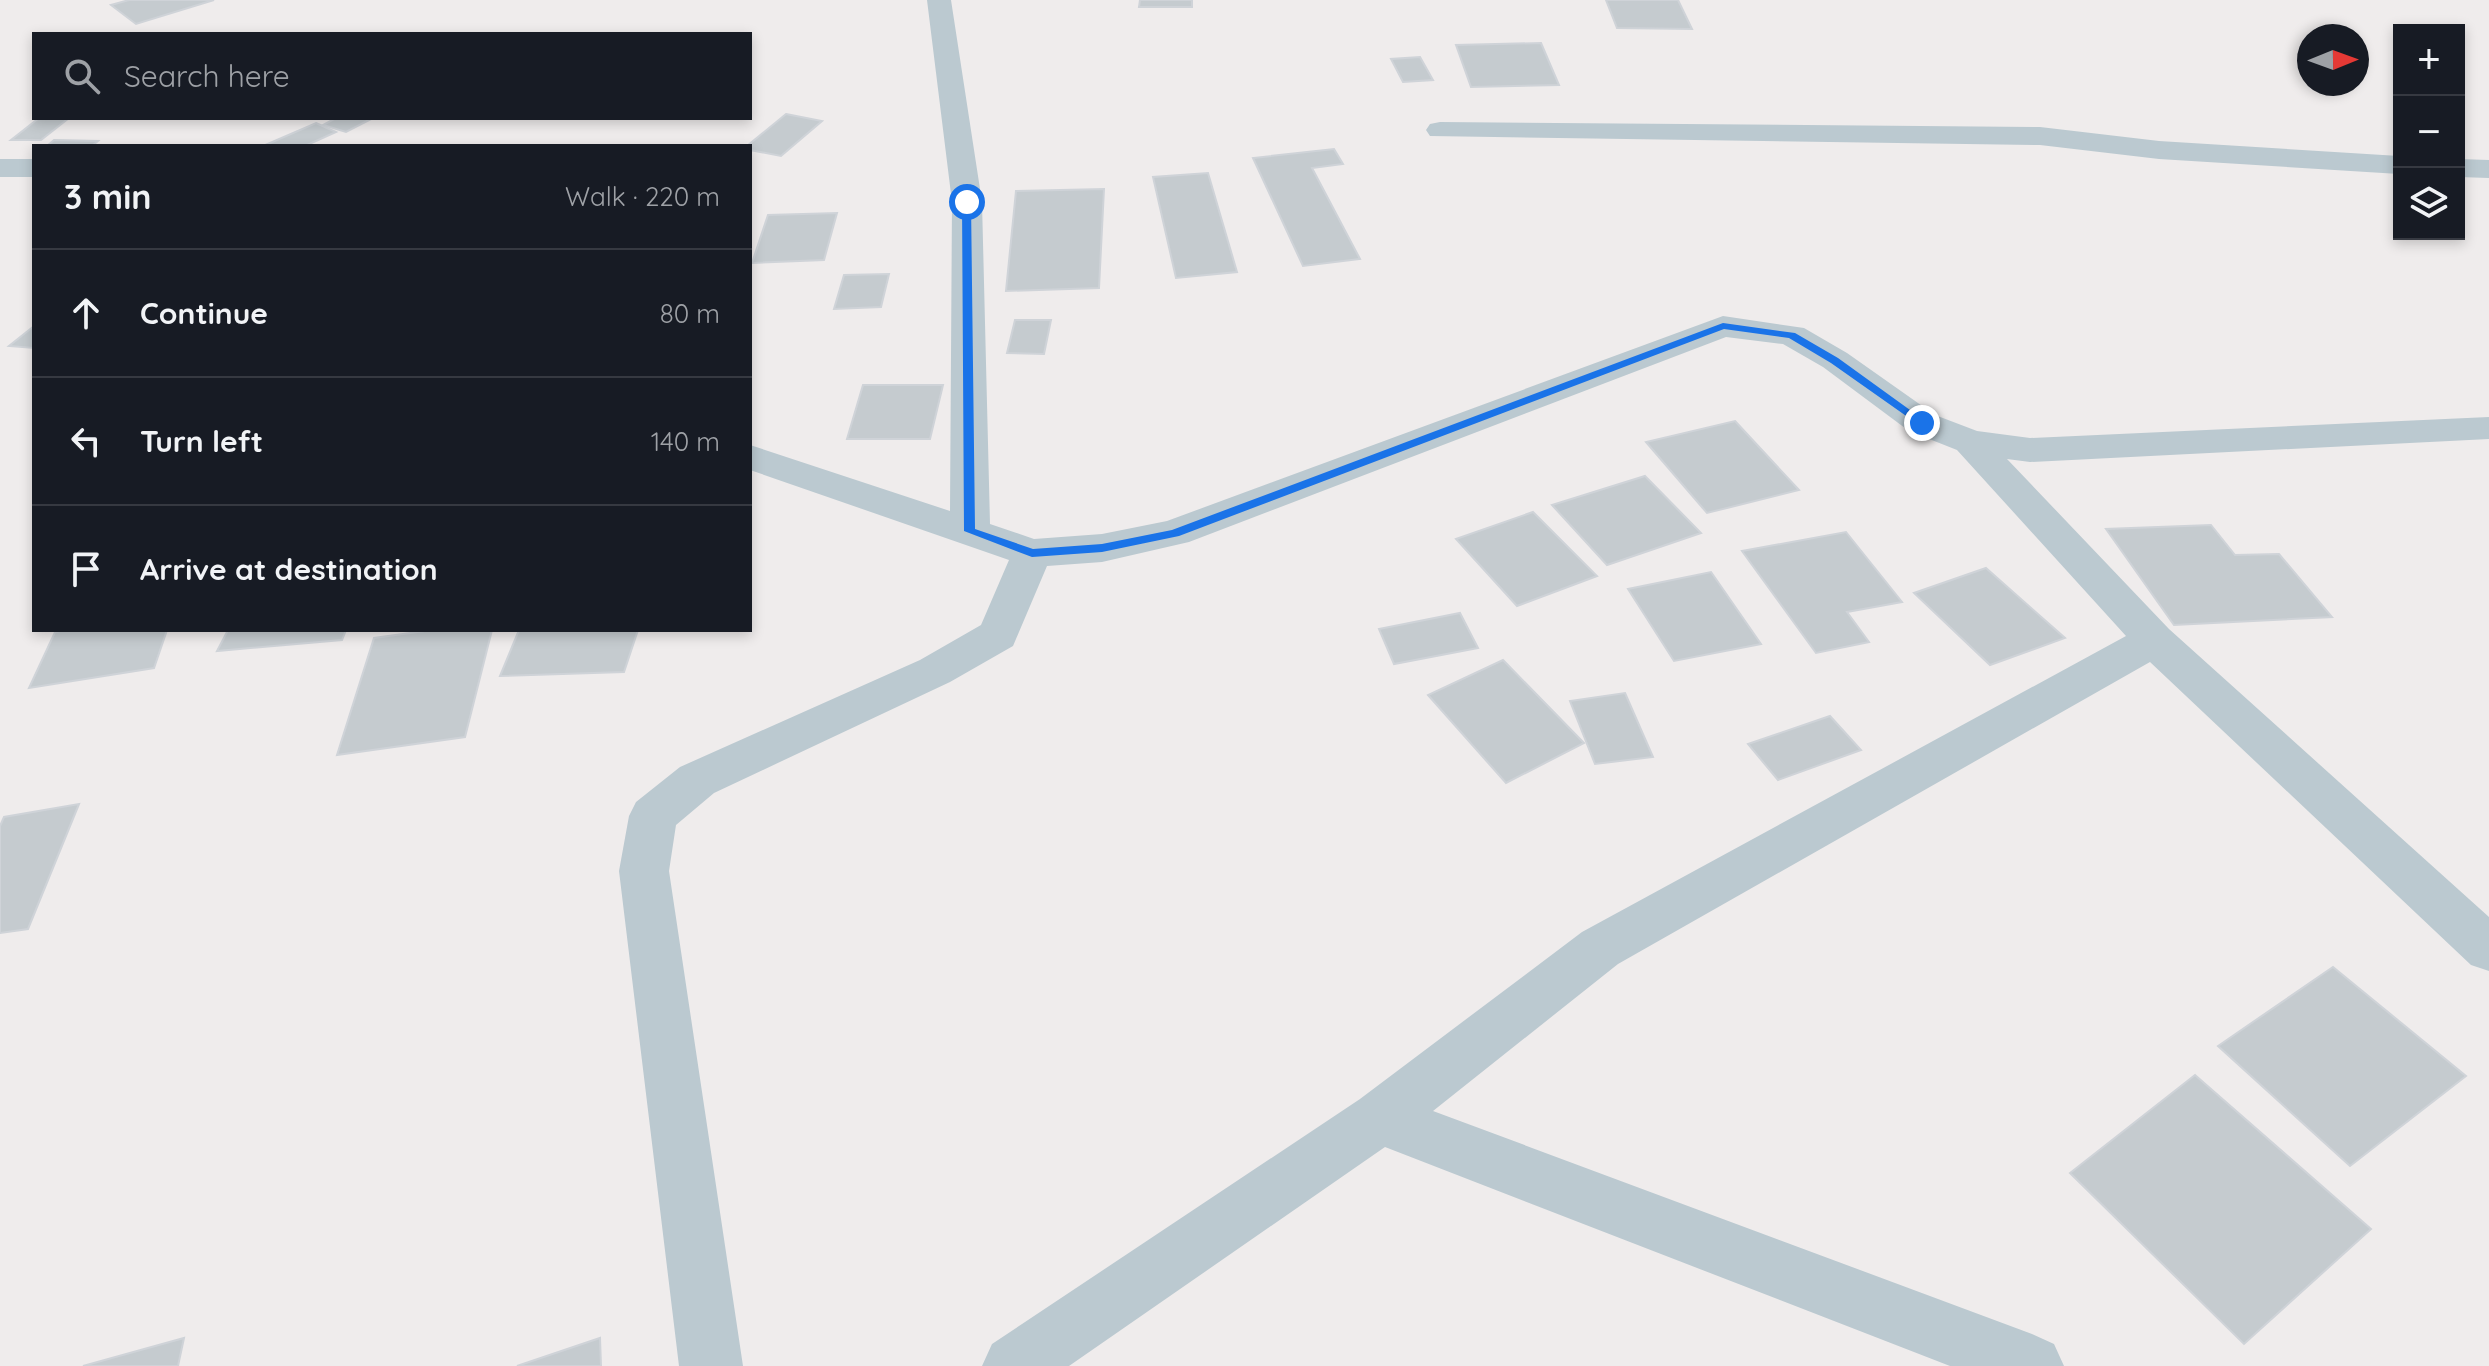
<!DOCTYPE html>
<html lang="en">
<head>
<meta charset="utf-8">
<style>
	:root { --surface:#171b24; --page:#20242c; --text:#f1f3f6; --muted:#9ea1a6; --line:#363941 }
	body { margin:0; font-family:Quicksand,sans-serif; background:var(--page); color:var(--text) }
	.controls { position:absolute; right:24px; top:24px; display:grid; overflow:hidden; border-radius:0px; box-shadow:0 4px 12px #0003 }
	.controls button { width:72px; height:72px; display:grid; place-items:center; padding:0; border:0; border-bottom:2px solid var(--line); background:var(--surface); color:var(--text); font:40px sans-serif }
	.compass { position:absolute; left:2297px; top:24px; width:72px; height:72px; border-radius:50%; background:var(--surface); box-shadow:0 4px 12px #0003; rotate:89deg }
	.stop { position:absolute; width:24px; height:24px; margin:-18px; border:6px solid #1a73e8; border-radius:50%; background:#fff }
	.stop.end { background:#1a73e8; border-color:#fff; box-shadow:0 2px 8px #0008 }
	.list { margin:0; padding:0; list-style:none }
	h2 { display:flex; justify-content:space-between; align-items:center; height:104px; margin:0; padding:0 32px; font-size:34px }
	h2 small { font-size:26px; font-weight:400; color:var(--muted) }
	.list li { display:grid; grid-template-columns:52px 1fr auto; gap:24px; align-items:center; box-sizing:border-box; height:128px; padding:0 32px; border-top:2px solid var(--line) }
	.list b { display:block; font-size:30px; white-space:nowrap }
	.list em { font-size:26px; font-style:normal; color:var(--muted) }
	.icon { flex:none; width:44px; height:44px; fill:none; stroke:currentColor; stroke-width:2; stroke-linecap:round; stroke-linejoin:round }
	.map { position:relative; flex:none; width:2489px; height:1366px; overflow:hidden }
	.search { position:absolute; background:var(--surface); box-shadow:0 4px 12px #0003; left:32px; top:32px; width:720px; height:88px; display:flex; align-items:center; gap:20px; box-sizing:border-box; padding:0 28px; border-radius:0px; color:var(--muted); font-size:30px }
	.panel { position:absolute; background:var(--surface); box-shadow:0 4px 12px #0003; left:32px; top:144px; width:720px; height:488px; border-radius:0px }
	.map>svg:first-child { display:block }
	.building { fill:#c5cbcf; stroke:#cfd3d8; stroke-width:2 }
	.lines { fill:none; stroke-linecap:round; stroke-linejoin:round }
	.minor { fill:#bbc9d0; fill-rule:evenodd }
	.route { fill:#1a73e8 }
</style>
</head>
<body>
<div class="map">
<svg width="2489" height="1366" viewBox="0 0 2489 1366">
	<rect width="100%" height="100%" fill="#efecec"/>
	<g class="building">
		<polygon points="129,0 214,0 136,24 111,5"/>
		<polygon points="1140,0 1192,0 1192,7 1139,7"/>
		<polygon points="1606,0 1678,0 1692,29 1617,28"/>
		<polygon points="1541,43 1559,85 1471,87 1456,45"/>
		<polygon points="1420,57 1433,80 1403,82 1391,59"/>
		<polygon points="786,114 822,121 781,156 750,150 747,146"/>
		<polygon points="39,118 69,118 41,140 11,140"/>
		<polygon points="336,118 373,118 346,132 323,125"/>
		<polygon points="316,123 336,132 305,146 263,146"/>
		<polygon points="54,140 98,141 92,146 47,146"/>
		<polygon points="1334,149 1343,164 1312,168 1360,259 1303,266 1253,158"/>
		<polygon points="1208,173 1237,272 1176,278 1153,177"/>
		<polygon points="1104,189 1099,288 1006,291 1016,191"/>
		<polygon points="837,213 824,260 752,263 768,215"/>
		<polygon points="889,274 881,307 834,309 844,275"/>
		<polygon points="1015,320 1051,320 1044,354 1007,353"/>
		<polygon points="34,326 34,348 9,346"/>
		<polygon points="863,385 943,385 930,439 847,439"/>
		<polygon points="1735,421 1799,490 1707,513 1646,442"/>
		<polygon points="1645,476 1701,533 1607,565 1552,505"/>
		<polygon points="1533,512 1597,576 1517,606 1456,539"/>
		<polygon points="2211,525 2235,555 2279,554 2332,617 2174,625 2106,529"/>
		<polygon points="1846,532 1902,602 1847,612 1869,642 1816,653 1742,551"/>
		<polygon points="1986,568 2065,638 1990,665 1914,593"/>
		<polygon points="1711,572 1761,644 1674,661 1628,589"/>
		<polygon points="1460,613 1478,648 1394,664 1379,629"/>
		<polygon points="64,630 167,630 154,668 29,688 55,632"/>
		<polygon points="228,630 346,630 342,640 217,651"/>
		<polygon points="432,630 492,630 465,737 337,755 374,638"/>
		<polygon points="519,630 638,630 624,672 500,676"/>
		<polygon points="1503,660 1584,743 1506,783 1428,695"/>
		<polygon points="1625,693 1653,757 1595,764 1570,701"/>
		<polygon points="1830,716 1861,750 1778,780 1748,744"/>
		<polygon points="79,804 28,929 0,933 0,826 4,817"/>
		<polygon points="2333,967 2466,1076 2350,1166 2218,1046"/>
		<polygon points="2195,1075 2371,1229 2244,1344 2070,1173"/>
		<polygon points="184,1338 178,1366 83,1366"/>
		<polygon points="600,1338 601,1366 517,1366"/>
	</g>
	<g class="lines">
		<g class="minor">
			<polygon points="927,0 951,0 982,202 990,524 1034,539 1102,534 1167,521 1723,316 1804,328 1847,353 1935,415 1977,431 2030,438 2489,417 2489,439 2030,462 2007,459 2169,629 2489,917 2489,971 2471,965 2150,662 1618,964 1433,1111 2032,1334 2054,1344 2064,1366 1950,1366 1385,1147 1069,1366 982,1366 992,1344 1360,1099 1582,932 2126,636 1957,450 1909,431 1823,367 1783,344 1726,337 1189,542 1102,562 1047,566 1013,646 950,682 714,793 676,825 669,871 743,1366 679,1366 619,871 629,816 636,802 680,767 920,660 981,625 1009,560 750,470 750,445 950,511 952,202"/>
			<polygon points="1440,122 2040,127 2159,141 2399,156 2399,174 2159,159 2040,145 1430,136 1426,130 1430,124"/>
			<rect x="0" y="159" width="34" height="18"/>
			<polygon points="2459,159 2489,160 2489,178 2459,177"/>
		</g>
	</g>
	<polygon class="route" points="967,199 971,202 975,529 1033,549 1102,544 1172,530 1723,323 1795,333 1838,358 1928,423 1919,425 1831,363 1789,338 1724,329 1179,536 1102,552 1032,557 964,531 962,202"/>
</svg>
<div class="controls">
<button>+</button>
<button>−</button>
<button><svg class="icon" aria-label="layers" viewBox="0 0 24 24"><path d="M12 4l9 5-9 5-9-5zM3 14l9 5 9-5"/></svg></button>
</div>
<svg class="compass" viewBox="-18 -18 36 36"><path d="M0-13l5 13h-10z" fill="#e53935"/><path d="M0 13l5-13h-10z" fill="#9ea1a6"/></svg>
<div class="stop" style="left:967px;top:202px"></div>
<div class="stop end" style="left:1922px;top:423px"></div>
<div class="search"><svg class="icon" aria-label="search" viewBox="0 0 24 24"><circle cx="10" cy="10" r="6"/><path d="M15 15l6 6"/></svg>Search here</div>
<section class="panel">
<h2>3 min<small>Walk · 220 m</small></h2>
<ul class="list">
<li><svg class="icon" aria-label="ahead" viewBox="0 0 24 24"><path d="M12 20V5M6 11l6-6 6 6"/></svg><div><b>Continue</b></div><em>80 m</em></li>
<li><svg class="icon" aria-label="left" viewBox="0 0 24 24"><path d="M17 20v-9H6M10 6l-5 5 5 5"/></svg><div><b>Turn left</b></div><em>140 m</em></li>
<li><svg class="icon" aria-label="arrive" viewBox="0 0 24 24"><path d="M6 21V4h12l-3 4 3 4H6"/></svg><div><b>Arrive at destination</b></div></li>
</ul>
</section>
</div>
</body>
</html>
